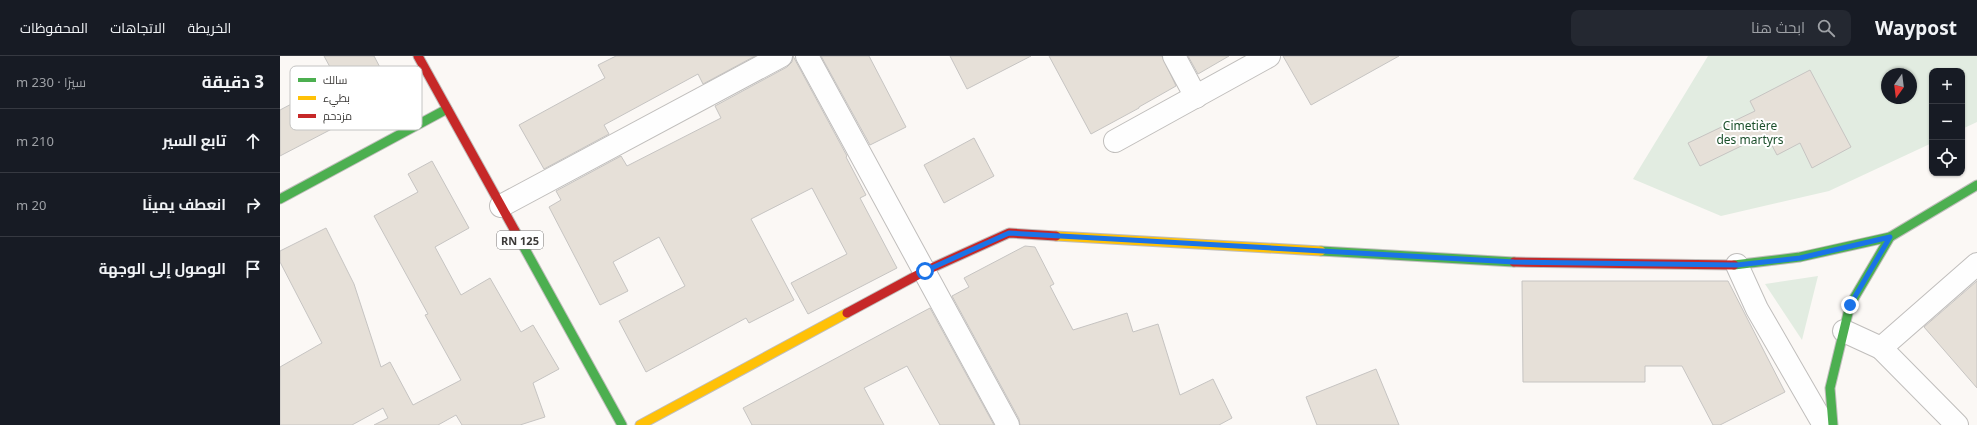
<!DOCTYPE html>
<html lang="ar">
<head>
<meta charset="utf-8">
<style>
	:root { --surface:#171b24; --page:#242831; --text:#f1f3f6; --muted:#9ea1a6; --line:#363941 }
	body { margin:0; font-family:"Noto Sans",Cairo,sans-serif; background:var(--page); color:var(--text); direction:rtl }
	.controls { position:absolute; right:12px; top:12px; display:grid; overflow:hidden; border-radius:8px; box-shadow:0 1px 3px #0004 }
	.controls button { width:36px; height:36px; display:grid; place-items:center; padding:0; border:0; border-bottom:1px solid var(--line); background:var(--surface); color:var(--text); font:20px sans-serif }
	.compass { position:absolute; left:1601px; top:12px; width:36px; height:36px; border-radius:50%; background:var(--surface); box-shadow:0 1px 3px #0004; rotate:194deg }
	.stop { position:absolute; width:12px; height:12px; margin:-9px; border:3px solid #1a73e8; border-radius:50%; background:#fff }
	.stop.end { background:#1a73e8; border-color:#fff; box-shadow:0 1px 4px #0008 }
	.list { margin:0; padding:0; list-style:none }
	h2 { display:flex; justify-content:space-between; align-items:center; height:52px; margin:0; padding:0 16px; font-size:17px }
	h2 small { font-size:13px; font-weight:400; color:var(--muted) }
	.list li { display:grid; grid-template-columns:26px 1fr auto; gap:12px; align-items:center; box-sizing:border-box; height:64px; padding:0 16px; border-top:1px solid var(--line) }
	.list b { display:block; font-size:15px; white-space:nowrap }
	.list em { font-size:13px; font-style:normal; color:var(--muted) }
	.icon { flex:none; width:22px; height:22px; fill:none; stroke:currentColor; stroke-width:2; stroke-linecap:round; stroke-linejoin:round }
	.map { position:relative; flex:none; width:1697px; height:369px; overflow:hidden; direction:ltr }
	header { display:flex; align-items:center; gap:24px; box-sizing:border-box; height:56px; padding:0 20px; background:var(--surface); border-bottom:1px solid var(--line) }
	header strong { font-size:19px }
	nav { display:flex; gap:22px; margin-inline-start:auto; font-size:14px }
	.search { width:280px; height:36px; background:var(--page); display:flex; align-items:center; gap:10px; box-sizing:border-box; padding:0 14px; border-radius:8px; color:var(--muted); font-size:15px }
	main { display:flex }
	aside { flex:1; background:var(--surface) }
	.map>svg:first-child { display:block }
	.green { fill:#e2ece1; fill-rule:evenodd }
	.building { fill:#e6e0d8; stroke:#c6c4c2 }
	.lines { fill:none; stroke-linecap:round; stroke-linejoin:round }
	.street-casing { stroke:#c0bebc; stroke-width:24 }
	.fast-casing { stroke:#c0bebc; stroke-width:11 }
	.slow-casing { stroke:#c0bebc; stroke-width:11 }
	.jam-casing { stroke:#c0bebc; stroke-width:11 }
	.street { stroke:#fefefe; stroke-width:22 }
	.fast { stroke:#4caf50; stroke-width:9 }
	.slow { stroke:#ffc107; stroke-width:9 }
	.jam { stroke:#c62828; stroke-width:9 }
	.route { stroke:#1a73e8; stroke-width:5 }
	.labels { text-anchor:middle; dominant-baseline:central; stroke-width:4; stroke-linejoin:round; paint-order:stroke }
	.shield { fill:#fff; stroke:#767574; stroke-width:1 }
	.shield-label { font-size:11px; font-weight:bold; fill:#3c3a38 }
	.park-label { font-size:12px; fill:#1b4f2b; stroke:#fff }
	.key { fill:#fff; stroke:#c4c4c3; stroke-width:1 }
	.key-label { font-size:11px; fill:#3c3a38 }
</style>
</head>
<body>
<header>
<strong>Waypost</strong>
<div class="search"><svg class="icon" aria-label="search" viewBox="0 0 24 24"><circle cx="10" cy="10" r="6"/><path d="M15 15l6 6"/></svg>ابحث هنا</div>
<nav><a>الخريطة</a><a>الاتجاهات</a><a>المحفوظات</a></nav>
</header>
<main>
<div class="map">
<svg width="1697" height="369" viewBox="0 0 1697 369">
	<rect width="100%" height="100%" fill="#fbf8f5"/>
	<g class="green">
		<path d="M1428 0H1697V66L1682 73V15H1652V87L1549 135 1441 160 1353 123ZM1607 18H1631V42H1607Z"/>
		<polygon points="1538,220 1522,284 1485,228"/>
	</g>
	<g class="building">
		<polygon points="44,0 94,0 115,40 0,100 0,54 57,24"/>
		<polygon points="336,0 475,0 423,28 418,18 324,69 329,78 264,113 239,69 325,22 318,9"/>
		<polygon points="513,0 567,100 566,101 586,139 580,142 617,212 528,258 511,227 567,198 532,132 471,163 514,244 469,267 466,262 366,316 339,265 405,230 379,181 333,206 348,235 320,249 269,151 281,144 276,135 341,100 347,110 441,62 435,50 507,11 512,6"/>
		<polygon points="541,0 589,0 626,71 590,89"/>
		<polygon points="670,0 751,0 687,33"/>
		<polygon points="769,0 882,0 896,30 859,51 859,52 811,78"/>
		<polygon points="908,0 949,0 918,18"/>
		<polygon points="1003,0 1119,0 1031,49"/>
		<polygon points="1530,14 1571,91 1532,112 1520,87 1497,99 1486,78 1420,110 1408,87 1475,55 1470,45"/>
		<polygon points="694,82 714,120 664,147 644,109"/>
		<polygon points="152,105 189,172 155,191 181,239 210,222 241,276 253,269 279,313 253,327 265,361 240,369 182,369 176,359 158,369 94,369 108,362 103,352 72,369 0,369 0,311 42,287 0,206 0,195 46,172 74,228 101,311 110,306 133,349 181,324 145,259 148,258 94,160 138,136 128,118"/>
		<polygon points="745,190 755,191 774,228 770,230 793,274 847,257 853,276 878,268 900,339 933,323 952,362 939,369 740,369 739,363 672,240 689,231 684,222"/>
		<polygon points="1242,225 1448,225 1505,336 1440,369 1433,369 1402,310 1365,310 1365,326 1243,326"/>
		<polygon points="1697,225 1697,332 1644,271"/>
		<polygon points="650,252 714,369 660,369 627,310 584,332 604,369 472,369 463,352"/>
		<polygon points="1096,313 1119,369 1037,369 1026,341"/>
	</g>
	<g class="lines">
		<defs>
			<g id="street">
				<polyline points="527,0 728,369"/>
				<polyline points="894,0 916,41"/>
				<polyline points="835,85 989,0"/>
				<polyline points="221,150 501,0"/>
				<polyline points="1457,209 1477,253 1544,369"/>
				<polyline points="1564,275 1601,292"/>
				<polyline points="1677,369 1601,292 1697,208"/>
			</g>
			<g id="fast">
				<polyline points="0,143 167,53"/>
				<polyline points="235,175 342,369"/>
				<polyline points="1041,195 1234,206"/>
				<polyline points="1454,209 1520,201 1610,181"/>
				<polyline points="1553,369 1550,332 1570,249 1610,181 1697,129"/>
			</g>
			<g id="slow">
				<polyline points="776,180 1041,195"/>
				<polyline points="360,369 567,257"/>
			</g>
			<g id="jam">
				<polyline points="138,0 235,175"/>
				<polyline points="1234,206 1454,209"/>
				<polyline points="567,257 645,215 729,177 776,180"/>
			</g>
		</defs>
		<use href="#street" class="street-casing"/>
		<use href="#fast" class="fast-casing"/>
		<use href="#slow" class="slow-casing"/>
		<use href="#jam" class="jam-casing"/>
		<use href="#street" class="street"/>
		<use href="#fast" class="fast"/>
		<use href="#slow" class="slow"/>
		<use href="#jam" class="jam"/>
	</g>
	<g class="lines">
		<polyline class="route" points="645,215 729,177 1234,206 1457,209 1520,202 1610,181 1570,249"/>
	</g>
	<g class="labels">
		<rect class="shield" x="217" y="175" width="46" height="18" rx="3"/>
		<g class="shield-label">
			<text x="240" y="184">RN 125</text>
		</g>
		<g class="park-label">
			<text x="1470" y="69">Cimetière<tspan x="1470" dy="14">des martyrs</tspan></text>
		</g>
	</g>
	<rect x="10" y="10" width="132" height="64" rx="6" class="key"/>
	<rect x="18" y="22" width="18" height="4" fill="#4caf50"/>
	<rect x="18" y="40" width="18" height="4" fill="#ffc107"/>
	<rect x="18" y="58" width="18" height="4" fill="#c62828"/>
	<g class="key-label">
		<text x="43" y="28">سالك</text>
		<text x="43" y="46">بطيء</text>
		<text x="43" y="64">مزدحم</text>
	</g>
</svg>
<div class="controls">
<button>+</button>
<button>−</button>
<button><svg class="icon" aria-label="locate" viewBox="0 0 24 24"><circle cx="12" cy="12" r="6"/><path d="M12 2v4M12 18v4M2 12h4M18 12h4"/></svg></button>
</div>
<svg class="compass" viewBox="-18 -18 36 36"><path d="M0-13l5 13h-10z" fill="#e53935"/><path d="M0 13l5-13h-10z" fill="#9ea1a6"/></svg>
<div class="stop" style="left:645px;top:215px"></div>
<div class="stop end" style="left:1570px;top:249px"></div>
</div>
<aside>
<h2>3 دقيقة<small>سيرًا · 230 m</small></h2>
<ul class="list">
<li><svg class="icon" aria-label="ahead" viewBox="0 0 24 24"><path d="M12 20V5M6 11l6-6 6 6"/></svg><div><b>تابع السير</b></div><em>210 m</em></li>
<li><svg class="icon" aria-label="right" viewBox="0 0 24 24"><path d="M7 20v-9h11M14 6l5 5-5 5"/></svg><div><b>انعطف يمينًا</b></div><em>20 m</em></li>
<li><svg class="icon" aria-label="arrive" viewBox="0 0 24 24"><path d="M6 21V4h12l-3 4 3 4H6"/></svg><div><b>الوصول إلى الوجهة</b></div></li>
</ul>
</aside>
</main>
</body>
</html>
